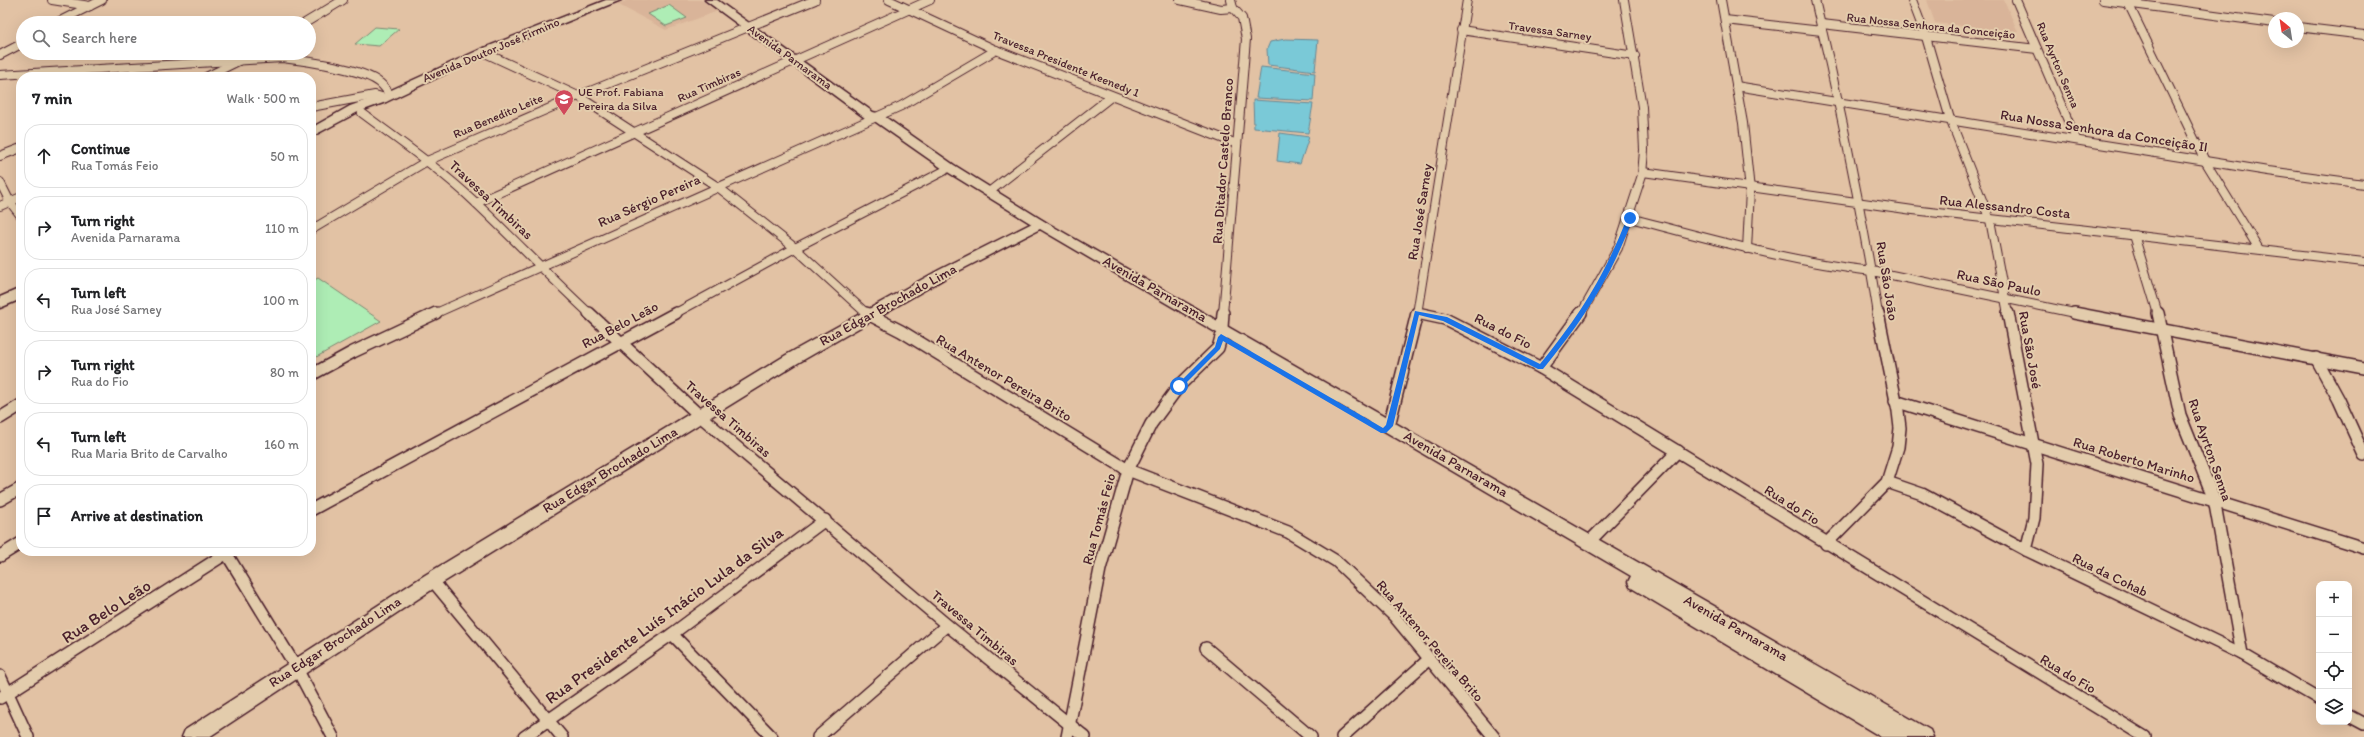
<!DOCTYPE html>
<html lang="en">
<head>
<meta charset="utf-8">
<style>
	:root { --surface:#fff; --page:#f2f2f2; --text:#202124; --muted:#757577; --line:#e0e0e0 }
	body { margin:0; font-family:Itim,sans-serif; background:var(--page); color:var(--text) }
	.controls { position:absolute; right:12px; bottom:12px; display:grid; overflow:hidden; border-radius:8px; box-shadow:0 4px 16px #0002 }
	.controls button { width:36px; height:36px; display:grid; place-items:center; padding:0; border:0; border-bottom:1px solid var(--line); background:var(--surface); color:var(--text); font:20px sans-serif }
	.compass { position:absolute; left:2268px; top:12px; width:36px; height:36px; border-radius:50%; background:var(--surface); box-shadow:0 4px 16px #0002; rotate:330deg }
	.stop { position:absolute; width:12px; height:12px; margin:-9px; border:3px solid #1a73e8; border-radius:50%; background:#fff }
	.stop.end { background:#1a73e8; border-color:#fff; box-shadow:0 1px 4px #0008 }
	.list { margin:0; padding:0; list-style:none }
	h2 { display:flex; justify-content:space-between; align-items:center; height:52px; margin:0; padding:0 16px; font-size:17px }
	h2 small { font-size:13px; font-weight:400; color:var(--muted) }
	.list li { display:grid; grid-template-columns:26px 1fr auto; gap:12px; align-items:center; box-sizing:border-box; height:64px; margin:0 8px 8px; padding:0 8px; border:1px solid var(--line); border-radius:16px }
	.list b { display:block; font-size:15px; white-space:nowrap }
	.list p { margin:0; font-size:13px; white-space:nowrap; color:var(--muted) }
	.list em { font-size:13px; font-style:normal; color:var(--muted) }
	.icon { flex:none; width:22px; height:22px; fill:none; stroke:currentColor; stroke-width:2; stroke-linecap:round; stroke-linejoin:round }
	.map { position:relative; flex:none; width:2364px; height:737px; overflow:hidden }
	.search { position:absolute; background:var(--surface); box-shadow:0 4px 16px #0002; left:16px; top:16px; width:300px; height:44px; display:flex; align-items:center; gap:10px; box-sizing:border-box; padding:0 14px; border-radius:22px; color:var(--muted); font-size:15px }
	.panel { position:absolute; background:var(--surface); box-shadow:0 4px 16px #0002; left:16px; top:72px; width:300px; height:484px; border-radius:16px }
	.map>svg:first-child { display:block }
	.built { fill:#d9b499 }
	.green { fill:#aeedb5; stroke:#7c8670 }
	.water { fill:#7ac9d7; stroke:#678592 }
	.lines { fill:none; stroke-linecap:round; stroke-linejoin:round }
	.street-far1-casing { stroke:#4a1f2b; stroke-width:10 }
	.street-casing { stroke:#4a1f2b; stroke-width:14 }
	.secondary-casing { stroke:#4a1f2b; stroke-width:3 }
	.primary-casing { stroke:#4a1f2b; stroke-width:3 }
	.street-far1 { stroke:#e3ccac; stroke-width:8 }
	.street { stroke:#e3ccac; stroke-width:11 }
	.secondary { fill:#e3ccac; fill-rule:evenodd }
	.primary { fill:#e3ccac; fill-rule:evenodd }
	.route { fill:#1a73e8 }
	.labels { text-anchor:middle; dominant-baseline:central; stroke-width:4; stroke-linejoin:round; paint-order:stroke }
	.far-street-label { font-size:12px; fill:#4a1f2b; stroke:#e3ccac }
	.far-poi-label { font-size:12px; fill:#4a1f2b; stroke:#e3ccac; text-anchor:start }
	.street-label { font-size:14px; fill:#4a1f2b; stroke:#e3ccac }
	.near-street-label { font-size:17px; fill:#4a1f2b; stroke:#e3ccac }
</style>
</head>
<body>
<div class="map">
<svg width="2364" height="737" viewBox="0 0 2364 737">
	<rect width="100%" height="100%" fill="#e2c2a4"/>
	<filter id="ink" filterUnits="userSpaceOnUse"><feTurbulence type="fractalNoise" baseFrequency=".025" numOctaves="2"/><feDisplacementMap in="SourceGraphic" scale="8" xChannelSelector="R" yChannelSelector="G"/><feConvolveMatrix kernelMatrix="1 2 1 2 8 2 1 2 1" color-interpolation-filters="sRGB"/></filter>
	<g filter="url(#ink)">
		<g class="built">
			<polygon points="629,0 701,0 718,11 666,30 617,4"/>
			<polygon points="1927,0 2004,0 2018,32 1935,23"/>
		</g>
		<g class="green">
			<polygon points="669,5 687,18 666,26 648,14"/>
			<polygon points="375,27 399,29 379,46 355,44"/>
			<polygon points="318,278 381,321 311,360 311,282"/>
		</g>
		<g class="water">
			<polygon points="1285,39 1318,40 1315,71 1268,65 1267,49 1270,42"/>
			<polygon points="1261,67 1315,73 1313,101 1256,98"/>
			<polygon points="1253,100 1313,104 1308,133 1254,128"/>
			<polygon points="1280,133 1309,137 1300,164 1277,161"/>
		</g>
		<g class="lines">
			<defs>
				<g id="street-far1">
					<polyline points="52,0 90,6"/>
					<polyline points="889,0 996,50 1237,144"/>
					<polyline points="1180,0 1221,9 1233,8"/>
					<polyline points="1721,0 1743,123 1750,190 1747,249"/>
					<path d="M1815 0C1840 104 1861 208 1878 314"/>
					<polyline points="1912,0 1926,37 1950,119 1990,220 2008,314"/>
					<polyline points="2016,0 2076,139"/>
					<polyline points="2103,0 2274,23"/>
					<polyline points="2128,3 2205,161 2259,249"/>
					<polyline points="1725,20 1822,31"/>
					<polyline points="56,23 102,0"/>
					<polyline points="305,23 343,0"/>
					<polyline points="1822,24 2037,49"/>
					<polyline points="2298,27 2364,35"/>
					<polyline points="1461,30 1635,56"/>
					<polyline points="483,52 578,96 718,187 795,248 867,314"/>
					<polyline points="0,55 23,43"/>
					<path d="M0 75 282 58C306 61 362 68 380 83 384 86 387 91 390 95"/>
					<polyline points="206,77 255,53"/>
					<polyline points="1736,86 2268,171 2364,184"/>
					<polyline points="311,107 375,95 385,98"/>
					<path d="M362 113C401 142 441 170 476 203 515 240 551 278 590 314"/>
					<polyline points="0,156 21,148"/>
					<polyline points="1643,172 1913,210 2364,262"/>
					<polyline points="0,182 10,202 21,216"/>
					<polyline points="989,192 1112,96"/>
					<polyline points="476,203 930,0"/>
					<polyline points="0,206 21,197"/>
					<path d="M1630 218C1710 239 1790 262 1872 271L2079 314"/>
					<polyline points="311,230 427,161 578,96 815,0"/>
					<polyline points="2134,235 2158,314"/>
					<polyline points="1417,313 1421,314"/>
					<polyline points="434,314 901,106 996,50"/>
					<polyline points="674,314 795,248 944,171"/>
					<polyline points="1223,314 1246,39 1242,18 1233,8 1231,0"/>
					<polyline points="1417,314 1467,0"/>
					<polyline points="1581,314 1618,248 1642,175 1644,150 1642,107 1624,0"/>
				</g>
				<g id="street">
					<polyline points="589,313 700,416 947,625 1085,737"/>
					<polyline points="866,313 901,331 1128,470 1288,532 1336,561 1394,616 1494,737"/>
					<polyline points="1417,313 1445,319 1541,368 2145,737"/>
					<polyline points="2008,313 2037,464 2034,518 2026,550"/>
					<polyline points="2074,313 2364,368"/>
					<polyline points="2158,313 2180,415 2214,499 2242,654"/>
					<polyline points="1222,328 1223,313"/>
					<polyline points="2316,358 2339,400 2364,455"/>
					<polyline points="1541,368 1581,313"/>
					<polyline points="311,375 353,352 436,313"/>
					<polyline points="1895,401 2364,548"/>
					<polyline points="0,418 21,405"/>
					<polyline points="1389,426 1417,313"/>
					<polyline points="1887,482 1922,494 2026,550 2242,654 2319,699"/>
					<polyline points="0,500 21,488"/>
					<polyline points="311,510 676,313"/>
					<polyline points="1589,542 1678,451"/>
					<polyline points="1826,544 1887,482 1898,447 1900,428 1898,411 1878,313"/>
					<polyline points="225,551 296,667 333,737"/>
					<polyline points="0,556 21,543"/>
					<polyline points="432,580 562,737"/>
					<polyline points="672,634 772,737"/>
					<polyline points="1206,648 1311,737"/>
					<polyline points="0,676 28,737"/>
					<polyline points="0,698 230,551"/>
					<polyline points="2349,716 2364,724"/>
					<polyline points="524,737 672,634 825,520"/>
					<polyline points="818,737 947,625"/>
					<polyline points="1067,737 1100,569 1128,470 1151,424 1179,386 1218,348 1221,337"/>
					<polyline points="1342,737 1429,659"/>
				</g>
				<g id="secondary">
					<polygon points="606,0 621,0 487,54 386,102 358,112 311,137 311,128 350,106 378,96 479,50"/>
					<polygon points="705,0 717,0 873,112 881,114 954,165 1047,223 1040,227 1035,226 946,171 873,120 865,118"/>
					<polygon points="21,288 21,299 0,308 0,297"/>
				</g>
				<polygon id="primary" points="1040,219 1930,730 1933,737 1881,737 1630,587 1628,582 1631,576 1040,229 949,276 798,363 439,585 209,737 182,737 185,730 425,575 786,355 939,270"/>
			</defs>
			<use href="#street-far1" class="street-far1-casing"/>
			<use href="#street" class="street-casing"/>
			<use href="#secondary" class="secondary-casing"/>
			<use href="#primary" class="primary-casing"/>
			<use href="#street-far1" class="street-far1"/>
			<use href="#street" class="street"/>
			<use href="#secondary" class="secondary"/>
			<use href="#primary" class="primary"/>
		</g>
	</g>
	<path class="route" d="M1630 216 1633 218C1610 279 1584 319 1543 369H1538L1443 321 1419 315 1393 426 1386 433H1381L1223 341 1220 349 1182 387 1176 386 1215 347 1218 337 1221 334 1383 428 1386 425 1415 311 1447 317 1540 364C1580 315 1604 277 1627 218Z"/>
	<defs>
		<symbol id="school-pin" viewBox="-11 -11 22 30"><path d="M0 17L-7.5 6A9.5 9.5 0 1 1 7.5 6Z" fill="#d1495b" stroke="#e3ccac"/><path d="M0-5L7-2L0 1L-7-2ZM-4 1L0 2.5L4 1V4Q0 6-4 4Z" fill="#fff"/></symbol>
	</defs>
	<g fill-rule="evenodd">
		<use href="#school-pin" x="553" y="88" width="22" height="30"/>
	</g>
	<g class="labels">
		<g class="far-street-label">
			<text transform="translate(1931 26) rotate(6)">Rua Nossa Senhora da Conceição</text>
			<text transform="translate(1550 31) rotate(8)">Travessa Sarney</text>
			<text transform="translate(491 50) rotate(-23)">Avenida Doutor José Firmino</text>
			<text transform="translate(790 57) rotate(36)">Avenida Parnarama</text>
			<text transform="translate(1066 64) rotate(22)">Travessa Presidente Keenedy 1</text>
			<text transform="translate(2058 65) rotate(67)">Rua Ayrton Senna</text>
			<text transform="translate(709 85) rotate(-24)">Rua Timbiras</text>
			<text transform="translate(498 116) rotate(-23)">Rua Benedito Leite</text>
		</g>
		<g class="far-poi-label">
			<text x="578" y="92">UE Prof. Fabiana<tspan x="578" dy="14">Pereira da Silva</tspan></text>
		</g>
		<g class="street-label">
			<text transform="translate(2104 131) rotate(9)">Rua Nossa Senhora da Conceição II</text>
			<text transform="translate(1223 161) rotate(-86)">Rua Ditador Castelo Branco</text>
			<text transform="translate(491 200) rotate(43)">Travessa Timbiras</text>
			<text transform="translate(649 201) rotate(-24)">Rua Sérgio Pereira</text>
			<text transform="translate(2005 207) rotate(6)">Rua Alessandro Costa</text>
			<text transform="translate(1420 212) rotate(-81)">Rua José Sarney</text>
			<text transform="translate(1887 281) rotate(81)">Rua São João</text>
			<text transform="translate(1999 283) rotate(12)">Rua São Paulo</text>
			<text transform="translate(1155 289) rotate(30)">Avenida Parnarama</text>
			<text transform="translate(888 305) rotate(-29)">Rua Edgar Brochado Lima</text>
			<text transform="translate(620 325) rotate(-28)">Rua Belo Leão</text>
			<text transform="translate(1503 331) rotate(27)">Rua do Fio</text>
			<text transform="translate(2030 350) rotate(80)">Rua São José</text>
			<text transform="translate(1004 378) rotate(31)">Rua Antenor Pereira Brito</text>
			<text transform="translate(728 419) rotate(41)">Travessa Timbiras</text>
			<text transform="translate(2210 450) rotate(71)">Rua Ayrton Senna</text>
			<text transform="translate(2134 460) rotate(17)">Rua Roberto Marinho</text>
			<text transform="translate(1456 464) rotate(30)">Avenida Parnarama</text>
			<text transform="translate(610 470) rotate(-31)">Rua Edgar Brochado Lima</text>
			<text transform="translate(1792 505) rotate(32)">Rua do Fio</text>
			<text transform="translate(1099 519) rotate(-75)">Rua Tomás Feio</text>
			<text transform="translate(2110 575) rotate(26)">Rua da Cohab</text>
			<text transform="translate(975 628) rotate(40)">Travessa Timbiras</text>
			<text transform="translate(1736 628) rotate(30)">Avenida Parnarama</text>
			<text transform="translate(1430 641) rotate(49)">Rua Antenor Pereira Brito</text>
			<text transform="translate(335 642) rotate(-33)">Rua Edgar Brochado Lima</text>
			<text transform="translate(2068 674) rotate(31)">Rua do Fio</text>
		</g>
		<g class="near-street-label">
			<text transform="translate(106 611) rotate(-33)">Rua Belo Leão</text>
			<text transform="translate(664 615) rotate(-36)">Rua Presidente Luís Inácio Lula da Silva</text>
		</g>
	</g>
</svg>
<div class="controls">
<button>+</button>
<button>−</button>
<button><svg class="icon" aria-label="locate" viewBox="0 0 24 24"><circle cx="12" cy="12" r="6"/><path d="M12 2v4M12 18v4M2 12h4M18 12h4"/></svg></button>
<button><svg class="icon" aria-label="layers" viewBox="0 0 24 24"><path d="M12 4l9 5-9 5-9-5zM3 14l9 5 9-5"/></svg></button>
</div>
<svg class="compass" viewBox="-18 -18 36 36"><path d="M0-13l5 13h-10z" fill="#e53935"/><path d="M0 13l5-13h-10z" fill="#757577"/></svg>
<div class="stop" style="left:1179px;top:386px"></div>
<div class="stop end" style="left:1630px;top:218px"></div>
<div class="search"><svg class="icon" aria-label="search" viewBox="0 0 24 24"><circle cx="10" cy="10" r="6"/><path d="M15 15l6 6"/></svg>Search here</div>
<section class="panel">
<h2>7 min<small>Walk · 500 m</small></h2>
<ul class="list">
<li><svg class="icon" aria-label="ahead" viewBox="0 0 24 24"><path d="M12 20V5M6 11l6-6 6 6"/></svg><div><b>Continue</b><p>Rua Tomás Feio</p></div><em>50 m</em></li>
<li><svg class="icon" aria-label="right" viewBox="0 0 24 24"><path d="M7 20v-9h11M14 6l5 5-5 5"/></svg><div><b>Turn right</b><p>Avenida Parnarama</p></div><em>110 m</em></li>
<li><svg class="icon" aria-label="left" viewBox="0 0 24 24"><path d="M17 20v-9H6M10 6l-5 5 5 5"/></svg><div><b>Turn left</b><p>Rua José Sarney</p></div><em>100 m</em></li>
<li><svg class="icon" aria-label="right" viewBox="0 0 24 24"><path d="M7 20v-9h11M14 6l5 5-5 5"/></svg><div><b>Turn right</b><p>Rua do Fio</p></div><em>80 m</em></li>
<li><svg class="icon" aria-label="left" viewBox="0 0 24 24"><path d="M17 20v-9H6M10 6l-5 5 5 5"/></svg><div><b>Turn left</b><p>Rua Maria Brito de Carvalho</p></div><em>160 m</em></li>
<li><svg class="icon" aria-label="arrive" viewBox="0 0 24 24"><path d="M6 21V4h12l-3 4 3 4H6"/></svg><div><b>Arrive at destination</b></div></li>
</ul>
</section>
</div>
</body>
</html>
